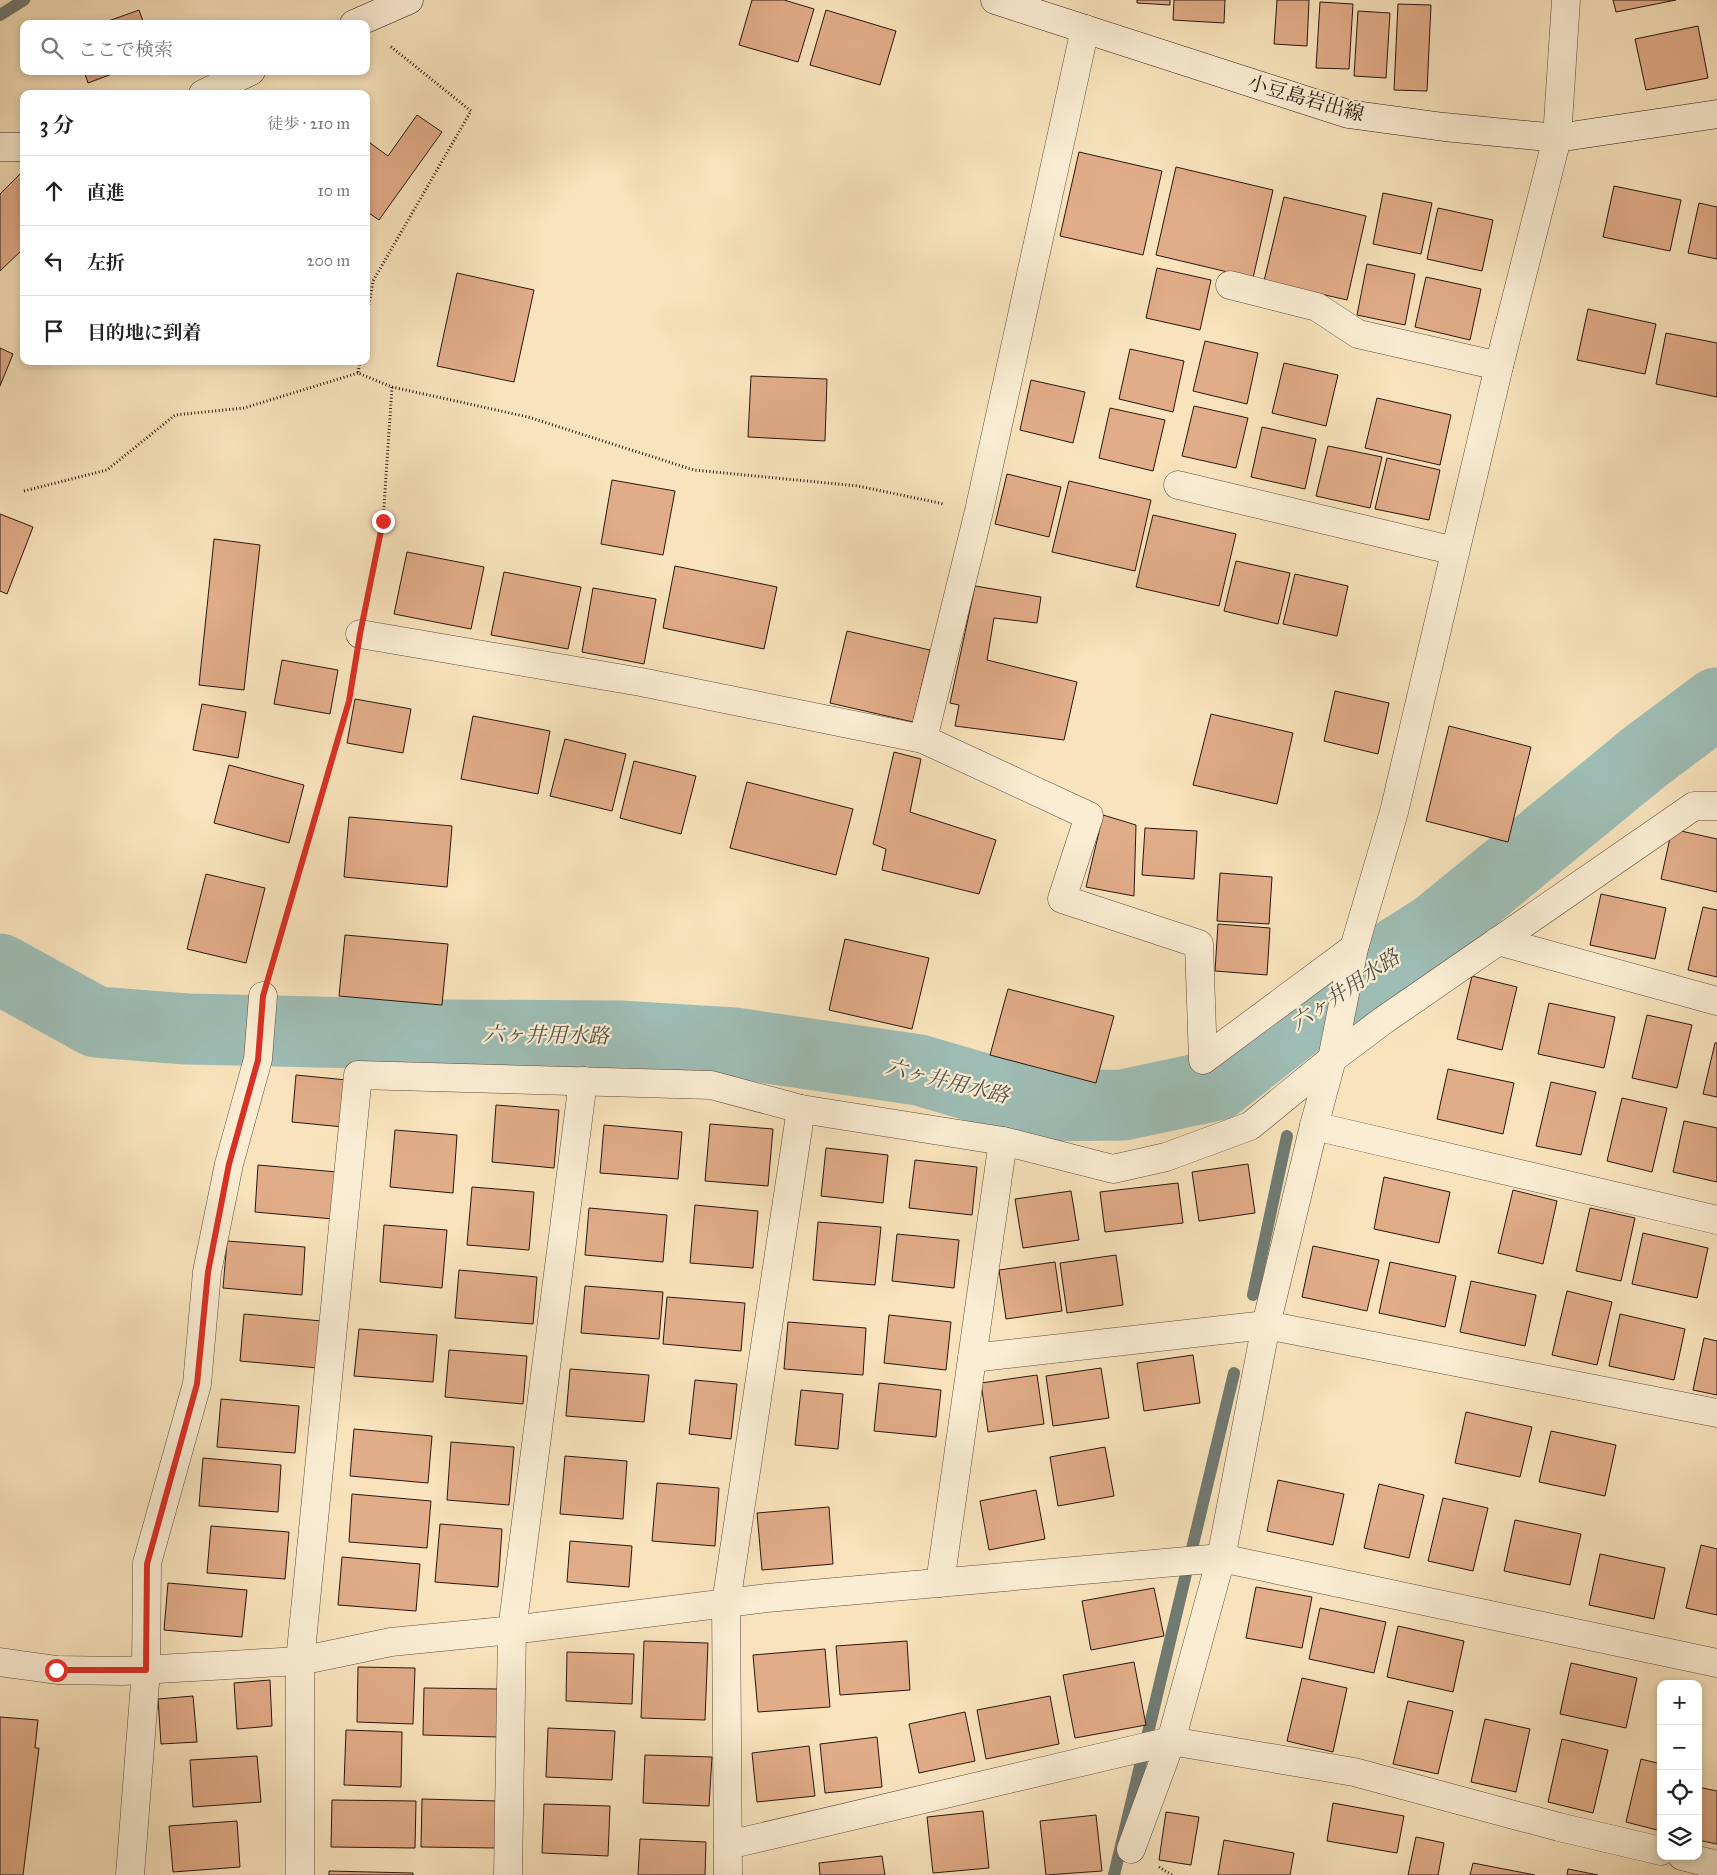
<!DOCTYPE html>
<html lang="ja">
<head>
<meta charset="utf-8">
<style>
	:root { --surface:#fff; --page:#f6f6f6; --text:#222; --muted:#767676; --line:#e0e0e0 }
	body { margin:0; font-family:"IM FELL Great Primer","Noto Serif JP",serif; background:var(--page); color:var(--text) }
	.controls { position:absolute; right:15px; bottom:15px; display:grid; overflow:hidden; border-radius:10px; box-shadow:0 2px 8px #0003 }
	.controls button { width:45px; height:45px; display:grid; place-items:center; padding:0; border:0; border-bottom:1px solid var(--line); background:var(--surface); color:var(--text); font:25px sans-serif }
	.stop { position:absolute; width:15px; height:15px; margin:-11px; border:4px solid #d93025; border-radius:50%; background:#fff }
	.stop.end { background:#d93025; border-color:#fff; box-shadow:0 1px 5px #0008 }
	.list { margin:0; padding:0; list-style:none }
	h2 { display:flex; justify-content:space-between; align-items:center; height:65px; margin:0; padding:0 20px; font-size:21px }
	h2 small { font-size:16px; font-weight:400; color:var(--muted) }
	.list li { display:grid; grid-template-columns:32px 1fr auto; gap:15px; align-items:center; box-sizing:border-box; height:70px; padding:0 20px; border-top:1px solid var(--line) }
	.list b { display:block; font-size:19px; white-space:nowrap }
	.list em { font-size:16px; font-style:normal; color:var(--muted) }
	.icon { flex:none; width:28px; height:28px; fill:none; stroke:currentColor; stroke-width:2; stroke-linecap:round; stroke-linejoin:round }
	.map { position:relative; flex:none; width:1717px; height:1875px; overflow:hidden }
	.search { position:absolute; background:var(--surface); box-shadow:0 2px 8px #0003; left:20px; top:20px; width:350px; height:55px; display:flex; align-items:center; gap:12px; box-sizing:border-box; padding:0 18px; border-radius:10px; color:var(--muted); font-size:19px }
	.panel { position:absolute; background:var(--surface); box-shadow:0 2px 8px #0003; left:20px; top:90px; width:350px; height:275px; border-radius:10px }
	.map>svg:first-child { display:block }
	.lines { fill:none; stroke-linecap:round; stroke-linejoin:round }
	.stream { stroke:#707a72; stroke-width:12 }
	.river { stroke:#9ebdb5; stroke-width:71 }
	.building { fill:#e1ac88; stroke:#2a160e }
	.street-casing { stroke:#5e493a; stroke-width:29 }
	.secondary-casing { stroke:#2a160e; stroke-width:29 }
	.path { stroke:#2a160e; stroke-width:3; stroke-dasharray:1 2.5; stroke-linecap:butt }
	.street { stroke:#faedd3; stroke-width:28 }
	.secondary { stroke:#faedd3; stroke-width:28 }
	.route { stroke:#d93025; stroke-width:6 }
	.labels { text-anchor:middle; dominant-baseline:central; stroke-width:4.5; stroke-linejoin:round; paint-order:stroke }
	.street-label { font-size:20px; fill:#2a160e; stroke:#faedd3 }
	.water-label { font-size:21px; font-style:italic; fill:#535048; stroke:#faedd3 }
</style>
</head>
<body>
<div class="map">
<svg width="1717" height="1875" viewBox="0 0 1717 1875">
	<rect width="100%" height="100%" fill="#f8e3bc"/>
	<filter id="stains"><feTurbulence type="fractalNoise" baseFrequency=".004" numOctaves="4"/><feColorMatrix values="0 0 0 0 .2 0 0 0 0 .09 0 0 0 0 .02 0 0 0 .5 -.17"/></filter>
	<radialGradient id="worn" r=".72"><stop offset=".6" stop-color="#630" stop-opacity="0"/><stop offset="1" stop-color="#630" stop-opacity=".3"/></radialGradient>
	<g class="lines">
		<g class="stream">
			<polyline points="0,15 24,0"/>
			<polyline points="1253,1295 1287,1136"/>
			<polyline points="1114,1875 1234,1373"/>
		</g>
		<polyline class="river" points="0,969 96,1022 187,1029 444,1035 619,1036 734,1043 919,1070 1042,1106 1123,1105 1217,1085 1301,1019 1387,959 1436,928 1646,756 1717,703"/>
	</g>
	<g class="building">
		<polygon points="752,0 784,0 814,9 798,62 739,45"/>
		<polygon points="1137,0 1170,0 1170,5 1137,3"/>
		<polygon points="1174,0 1225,0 1224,23 1173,20"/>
		<polygon points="1277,0 1309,0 1307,46 1274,44"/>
		<polygon points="1613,0 1676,0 1616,12"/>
		<polygon points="1320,2 1353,4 1349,69 1316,68"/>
		<polygon points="1398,4 1431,5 1427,91 1394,90"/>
		<polygon points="139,10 144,24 100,24"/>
		<polygon points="826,10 896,31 880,85 810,65"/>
		<polygon points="1358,11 1390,13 1386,78 1354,76"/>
		<polygon points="1698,26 1708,78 1646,90 1635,39"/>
		<polygon points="84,71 120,71 88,83"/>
		<polygon points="417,115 442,132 379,220 366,211 366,140 388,156"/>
		<polygon points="1079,152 1162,171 1143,255 1060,236"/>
		<polygon points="1176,167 1273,190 1253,278 1156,255"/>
		<polygon points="20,174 24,177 24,248 0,271 0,194"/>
		<polygon points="1614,186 1681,200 1670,251 1603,237"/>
		<polygon points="1383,193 1432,203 1421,254 1373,244"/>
		<polygon points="1284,197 1366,216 1347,300 1264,281"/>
		<polygon points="1699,203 1717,207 1717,259 1688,253"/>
		<polygon points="1438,208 1493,220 1482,271 1427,259"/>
		<polygon points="1367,264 1415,274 1405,325 1357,315"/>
		<polygon points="1157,268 1211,280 1200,330 1146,318"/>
		<polygon points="457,273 534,290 514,382 437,366"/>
		<polygon points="1426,277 1481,289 1470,340 1415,327"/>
		<polygon points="1588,309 1656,324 1645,374 1577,360"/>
		<polygon points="1666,333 1717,343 1717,397 1656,384"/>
		<polygon points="1205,341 1258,353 1247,404 1193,391"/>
		<polygon points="0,348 13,354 0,386"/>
		<polygon points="1130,349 1184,361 1173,412 1119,399"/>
		<polygon points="1284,363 1338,375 1326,426 1272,413"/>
		<polygon points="751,376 827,379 825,441 748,437"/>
		<polygon points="1031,380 1085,392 1073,443 1020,430"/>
		<polygon points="1377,398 1451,415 1440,465 1365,448"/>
		<polygon points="1194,406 1248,418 1236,468 1182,456"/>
		<polygon points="1110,408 1165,420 1153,471 1099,458"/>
		<polygon points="1262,427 1316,439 1305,489 1251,477"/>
		<polygon points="1328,446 1382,457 1370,508 1316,496"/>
		<polygon points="1387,458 1440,470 1429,520 1375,509"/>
		<polygon points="1007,474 1061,487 1049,537 995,524"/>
		<polygon points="612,480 675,491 663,555 601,544"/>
		<polygon points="1069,481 1151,500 1135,571 1052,552"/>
		<polygon points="0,514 33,527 7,594 0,591"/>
		<polygon points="1153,515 1236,534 1219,606 1136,587"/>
		<polygon points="214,539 260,545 244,690 199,685"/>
		<polygon points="407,552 484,567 471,629 394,614"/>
		<polygon points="1236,561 1290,573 1278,624 1224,611"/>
		<polygon points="675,566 777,587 764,649 663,628"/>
		<polygon points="504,572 581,587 568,649 491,635"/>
		<polygon points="1295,574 1348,586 1337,636 1283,624"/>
		<polygon points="975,586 1041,597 1037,623 994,618 987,660 1077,682 1064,740 955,726 959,705 950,703"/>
		<polygon points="593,588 656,599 644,664 582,652"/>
		<polygon points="847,631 930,650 913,722 830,703"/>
		<polygon points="282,660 338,670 330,714 274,704"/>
		<polygon points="1335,691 1389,703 1378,754 1324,741"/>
		<polygon points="355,699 411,709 403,753 347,743"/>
		<polygon points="202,704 246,712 238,758 193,750"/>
		<polygon points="1211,714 1293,733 1277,804 1193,785"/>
		<polygon points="473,716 550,731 538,794 461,779"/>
		<polygon points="1449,726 1531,747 1508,842 1426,821"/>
		<polygon points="565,739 626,754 612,811 550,796"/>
		<polygon points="894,752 921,759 910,812 996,840 979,894 882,870 886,849 873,844"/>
		<polygon points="634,761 696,776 681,834 620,818"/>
		<polygon points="229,765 304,785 289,843 214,823"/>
		<polygon points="747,782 853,809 836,875 730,848"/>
		<polygon points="1103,815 1136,825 1134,896 1086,887"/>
		<polygon points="349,817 452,826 447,887 344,877"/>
		<polygon points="1145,828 1197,831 1194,879 1142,875"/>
		<polygon points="1672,829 1717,839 1717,892 1661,879"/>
		<polygon points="1220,873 1272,877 1269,924 1217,921"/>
		<polygon points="206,874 265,888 246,963 187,949"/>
		<polygon points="1601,894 1666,908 1655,959 1590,945"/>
		<polygon points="1703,907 1717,910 1717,977 1688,970"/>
		<polygon points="1218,924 1270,928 1267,975 1215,971"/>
		<polygon points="345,935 448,944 442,1005 339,996"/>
		<polygon points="845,939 929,958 912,1029 829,1010"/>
		<polygon points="1472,976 1517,987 1502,1050 1457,1039"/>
		<polygon points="1008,989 1114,1016 1096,1083 990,1055"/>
		<polygon points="1549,1003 1615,1017 1604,1068 1538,1054"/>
		<polygon points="1647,1015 1692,1025 1677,1088 1632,1078"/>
		<polygon points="1715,1043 1717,1043 1717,1097 1703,1094"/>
		<polygon points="1448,1069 1514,1083 1503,1134 1437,1119"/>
		<polygon points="296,1075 347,1080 343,1127 292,1122"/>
		<polygon points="1551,1082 1596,1092 1581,1155 1536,1146"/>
		<polygon points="1622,1098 1667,1108 1652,1172 1607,1161"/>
		<polygon points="496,1105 559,1110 554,1168 492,1162"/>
		<polygon points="1684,1121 1717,1128 1717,1182 1673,1172"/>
		<polygon points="710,1124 773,1129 768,1186 705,1181"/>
		<polygon points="604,1125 682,1132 678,1179 600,1173"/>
		<polygon points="395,1130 457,1135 453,1193 390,1187"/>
		<polygon points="826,1148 888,1155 883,1203 821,1196"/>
		<polygon points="915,1160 977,1167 972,1215 909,1208"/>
		<polygon points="1248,1164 1255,1213 1199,1221 1192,1172"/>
		<polygon points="258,1165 337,1172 333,1219 255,1212"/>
		<polygon points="1384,1177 1450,1192 1439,1243 1374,1229"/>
		<polygon points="1178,1183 1183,1223 1105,1232 1100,1192"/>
		<polygon points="472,1187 534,1192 529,1250 467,1245"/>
		<polygon points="1513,1190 1557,1201 1543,1264 1498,1253"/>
		<polygon points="1071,1191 1079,1240 1023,1248 1015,1199"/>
		<polygon points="695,1205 758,1211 753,1268 690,1263"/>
		<polygon points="589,1208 667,1215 663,1262 585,1255"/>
		<polygon points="1590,1208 1635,1218 1621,1281 1576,1271"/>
		<polygon points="818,1222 881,1227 875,1285 813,1280"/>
		<polygon points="384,1225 447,1230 442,1288 380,1282"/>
		<polygon points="1643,1233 1708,1248 1697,1298 1632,1284"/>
		<polygon points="897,1234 959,1240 954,1288 892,1281"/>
		<polygon points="227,1241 305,1247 302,1295 223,1288"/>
		<polygon points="1313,1246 1379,1260 1367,1311 1302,1297"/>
		<polygon points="1116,1255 1123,1305 1067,1313 1060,1263"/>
		<polygon points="1055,1262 1062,1311 1006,1319 999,1270"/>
		<polygon points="1390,1262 1456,1276 1445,1327 1379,1313"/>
		<polygon points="459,1270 537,1277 533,1324 455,1318"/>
		<polygon points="1471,1281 1536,1295 1525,1346 1460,1332"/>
		<polygon points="585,1286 663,1292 659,1339 581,1333"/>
		<polygon points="1567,1291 1612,1302 1597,1365 1552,1355"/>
		<polygon points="667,1297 745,1303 741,1351 663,1344"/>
		<polygon points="244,1314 322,1321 318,1368 240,1361"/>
		<polygon points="1620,1314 1685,1329 1674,1380 1609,1366"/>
		<polygon points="889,1315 951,1322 946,1370 884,1363"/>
		<polygon points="788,1322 866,1328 863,1375 784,1369"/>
		<polygon points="359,1329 437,1335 433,1382 354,1376"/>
		<polygon points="1704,1338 1717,1341 1717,1395 1693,1390"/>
		<polygon points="449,1350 527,1356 523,1404 445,1397"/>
		<polygon points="1193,1355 1200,1403 1144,1411 1137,1363"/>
		<polygon points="1101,1368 1109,1418 1053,1426 1046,1376"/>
		<polygon points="570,1369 649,1375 644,1422 566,1416"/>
		<polygon points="1037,1375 1044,1424 988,1432 981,1383"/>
		<polygon points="695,1380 737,1384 731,1439 689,1434"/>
		<polygon points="879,1383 941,1390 936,1437 874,1431"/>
		<polygon points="801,1390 843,1394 838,1449 795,1445"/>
		<polygon points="221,1399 299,1406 295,1453 217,1447"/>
		<polygon points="1466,1412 1532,1427 1520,1477 1455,1463"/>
		<polygon points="354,1429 432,1436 428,1483 350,1476"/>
		<polygon points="1551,1431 1616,1445 1605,1496 1539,1482"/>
		<polygon points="451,1442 514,1447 509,1505 447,1500"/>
		<polygon points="1105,1447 1114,1496 1058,1506 1050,1457"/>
		<polygon points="565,1456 627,1461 623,1519 560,1514"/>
		<polygon points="203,1458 281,1465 278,1512 199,1506"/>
		<polygon points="1278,1480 1344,1494 1333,1545 1267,1531"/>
		<polygon points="657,1483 719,1488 715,1546 652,1541"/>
		<polygon points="1379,1484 1424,1495 1409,1558 1364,1548"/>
		<polygon points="1036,1490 1045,1539 989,1550 980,1501"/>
		<polygon points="352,1494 431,1501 427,1548 349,1542"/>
		<polygon points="1443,1498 1488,1508 1473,1571 1428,1561"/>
		<polygon points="829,1507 833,1564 762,1570 757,1513"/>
		<polygon points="1515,1520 1581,1534 1570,1585 1504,1571"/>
		<polygon points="440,1524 502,1529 498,1587 435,1582"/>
		<polygon points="211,1526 289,1532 285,1579 207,1573"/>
		<polygon points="570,1541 632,1546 629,1587 567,1582"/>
		<polygon points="1701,1545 1717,1549 1717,1615 1686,1608"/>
		<polygon points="1600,1554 1665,1568 1654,1619 1589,1605"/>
		<polygon points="342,1557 420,1564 416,1611 338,1605"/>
		<polygon points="168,1583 247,1590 242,1637 164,1630"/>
		<polygon points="1256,1587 1312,1597 1302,1648 1246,1638"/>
		<polygon points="1154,1588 1164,1636 1091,1650 1082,1601"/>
		<polygon points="1320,1608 1386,1622 1374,1673 1309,1659"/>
		<polygon points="1398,1626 1464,1641 1453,1692 1387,1677"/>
		<polygon points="644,1641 708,1643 705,1720 641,1718"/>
		<polygon points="907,1641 910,1690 840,1695 836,1646"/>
		<polygon points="825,1649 830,1707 758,1712 753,1655"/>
		<polygon points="567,1652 634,1654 632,1704 566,1701"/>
		<polygon points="1134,1662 1146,1725 1075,1738 1063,1675"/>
		<polygon points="1571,1663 1637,1678 1626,1728 1560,1714"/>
		<polygon points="358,1667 415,1668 413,1724 357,1722"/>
		<polygon points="1302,1678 1347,1688 1333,1752 1287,1741"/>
		<polygon points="270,1680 272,1726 237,1729 234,1683"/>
		<polygon points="424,1688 500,1689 499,1737 423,1735"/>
		<polygon points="193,1696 197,1742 161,1744 158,1699"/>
		<polygon points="1050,1696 1059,1744 986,1759 977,1710"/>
		<polygon points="1408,1701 1453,1711 1438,1774 1393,1764"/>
		<polygon points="965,1712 975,1761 919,1773 909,1724"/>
		<polygon points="0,1717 38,1720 35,1748 39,1748 23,1875 0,1875"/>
		<polygon points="1485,1719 1530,1729 1516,1792 1471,1782"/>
		<polygon points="548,1728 615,1731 612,1780 546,1777"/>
		<polygon points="346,1730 402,1732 401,1787 344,1785"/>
		<polygon points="877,1737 882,1787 825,1793 820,1744"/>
		<polygon points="1562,1739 1608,1750 1593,1813 1548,1802"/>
		<polygon points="809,1746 815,1796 757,1802 752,1753"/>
		<polygon points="645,1755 712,1757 709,1806 643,1803"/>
		<polygon points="257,1756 261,1802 193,1807 190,1760"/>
		<polygon points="1641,1759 1661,1764 1661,1831 1626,1822"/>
		<polygon points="1698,1787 1717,1791 1717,1844 1698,1840"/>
		<polygon points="422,1799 498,1801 496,1848 421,1847"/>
		<polygon points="332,1800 416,1801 415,1848 331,1847"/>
		<polygon points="1333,1803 1404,1816 1397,1853 1327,1841"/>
		<polygon points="544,1804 610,1806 608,1856 542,1853"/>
		<polygon points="983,1811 989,1868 933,1873 927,1817"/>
		<polygon points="1166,1812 1199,1817 1191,1865 1159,1860"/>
		<polygon points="1096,1815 1102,1871 1046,1875 1040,1821"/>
		<polygon points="237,1821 240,1867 173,1872 169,1826"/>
		<polygon points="1416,1837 1444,1843 1438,1875 1408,1875"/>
		<polygon points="640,1839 706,1842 705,1875 638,1875"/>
		<polygon points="1224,1840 1294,1853 1290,1875 1218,1875"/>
		<polygon points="882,1856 885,1875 820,1875 819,1863"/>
		<polygon points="1473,1863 1535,1875 1470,1875"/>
		<polygon points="1568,1869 1598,1875 1567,1875"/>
		<polygon points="329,1871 413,1873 413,1875 329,1875"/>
	</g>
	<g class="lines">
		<defs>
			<g id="street">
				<polyline points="1230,285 1317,307 1358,334 1499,366"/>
				<polyline points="1178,485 1455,551"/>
				<polyline points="360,634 641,682 923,739 1089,816 1062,899 1199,944 1203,1060 1354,948"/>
				<polyline points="923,739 979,511 1085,29"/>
				<polyline points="1498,941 1717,1001"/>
				<polyline points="1314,1126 1717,1220"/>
				<polyline points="972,1358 1266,1325 1717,1413"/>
				<polyline points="940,1583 1003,1141"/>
				<polyline points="0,1662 57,1670 122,1671 300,1661 391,1642 512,1630 767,1598 1221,1558 1717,1663"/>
				<polyline points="728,1845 1171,1741 1354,1772 1559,1827 1661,1851"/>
				<polyline points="1131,1849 1171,1741 1221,1558 1266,1325 1314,1126 1332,1059 1354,948 1394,812 1499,366 1557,138 1566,0"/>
				<polyline points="1682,1856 1717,1865"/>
				<polyline points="130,1875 146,1670 147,1563 197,1384 207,1272 229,1164 258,1059 263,996"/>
				<polyline points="300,1875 300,1661 358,1075 711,1085 801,1109 1003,1141 1113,1169 1166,1157 1250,1126 1332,1059 1384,1020 1694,806 1717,806"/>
				<polyline points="508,1875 512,1630 583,1081"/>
				<polyline points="728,1875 726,1603 801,1109"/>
			</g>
			<g id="secondary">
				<polyline points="995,0 1348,114 1444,127 1557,138 1717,114"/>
				<polyline points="354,24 409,0"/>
				<polyline points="203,94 251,71"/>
				<polyline points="0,147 24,147"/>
			</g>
		</defs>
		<use href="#street" class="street-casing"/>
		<use href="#secondary" class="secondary-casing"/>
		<g class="path">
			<polyline points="366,322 373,281 471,111 390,46"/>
			<polyline points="360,361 358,373 392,387 383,521 367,600"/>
			<polyline points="392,387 528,417 694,470 858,486 944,504"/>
			<polyline points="24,491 107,470 175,415 244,408 358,373"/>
			<polyline points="273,962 349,701 354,667"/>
			<polyline points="1159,1867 1172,1875"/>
		</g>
		<use href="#street" class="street"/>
		<use href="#secondary" class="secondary"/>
	</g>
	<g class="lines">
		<polyline class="route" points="56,1670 146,1670 147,1564 197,1384 208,1272 229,1164 258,1060 263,996 349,701 360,634 383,521"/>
	</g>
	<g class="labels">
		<g class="street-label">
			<text transform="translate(1306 98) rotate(16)">小豆島岩出線</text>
		</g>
		<g class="water-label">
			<text transform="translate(1345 990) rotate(-34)">六ヶ井用水路</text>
			<text transform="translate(546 1035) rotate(1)">六ヶ井用水路</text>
			<text transform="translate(947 1081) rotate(14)">六ヶ井用水路</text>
		</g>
	</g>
	<rect width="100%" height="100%" filter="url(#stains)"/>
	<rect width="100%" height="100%" fill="url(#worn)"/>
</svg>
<div class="controls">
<button>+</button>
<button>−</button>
<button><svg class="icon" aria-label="locate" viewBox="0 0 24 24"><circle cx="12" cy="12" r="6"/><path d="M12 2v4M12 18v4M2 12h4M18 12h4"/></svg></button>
<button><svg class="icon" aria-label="layers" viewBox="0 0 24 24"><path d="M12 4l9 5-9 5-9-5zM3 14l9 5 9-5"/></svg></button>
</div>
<div class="stop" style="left:56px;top:1670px"></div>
<div class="stop end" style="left:383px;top:521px"></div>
<div class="search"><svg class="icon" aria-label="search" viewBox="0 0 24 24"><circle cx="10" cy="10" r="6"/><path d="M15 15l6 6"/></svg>ここで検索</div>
<section class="panel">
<h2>3 分<small>徒歩 · 210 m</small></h2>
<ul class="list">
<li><svg class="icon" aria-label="ahead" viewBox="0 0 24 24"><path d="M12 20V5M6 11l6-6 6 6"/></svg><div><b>直進</b></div><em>10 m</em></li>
<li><svg class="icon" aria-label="left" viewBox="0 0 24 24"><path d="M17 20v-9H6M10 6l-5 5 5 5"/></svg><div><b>左折</b></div><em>200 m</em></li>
<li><svg class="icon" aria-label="arrive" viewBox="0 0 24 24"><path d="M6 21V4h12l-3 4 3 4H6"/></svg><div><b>目的地に到着</b></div></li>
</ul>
</section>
</div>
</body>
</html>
